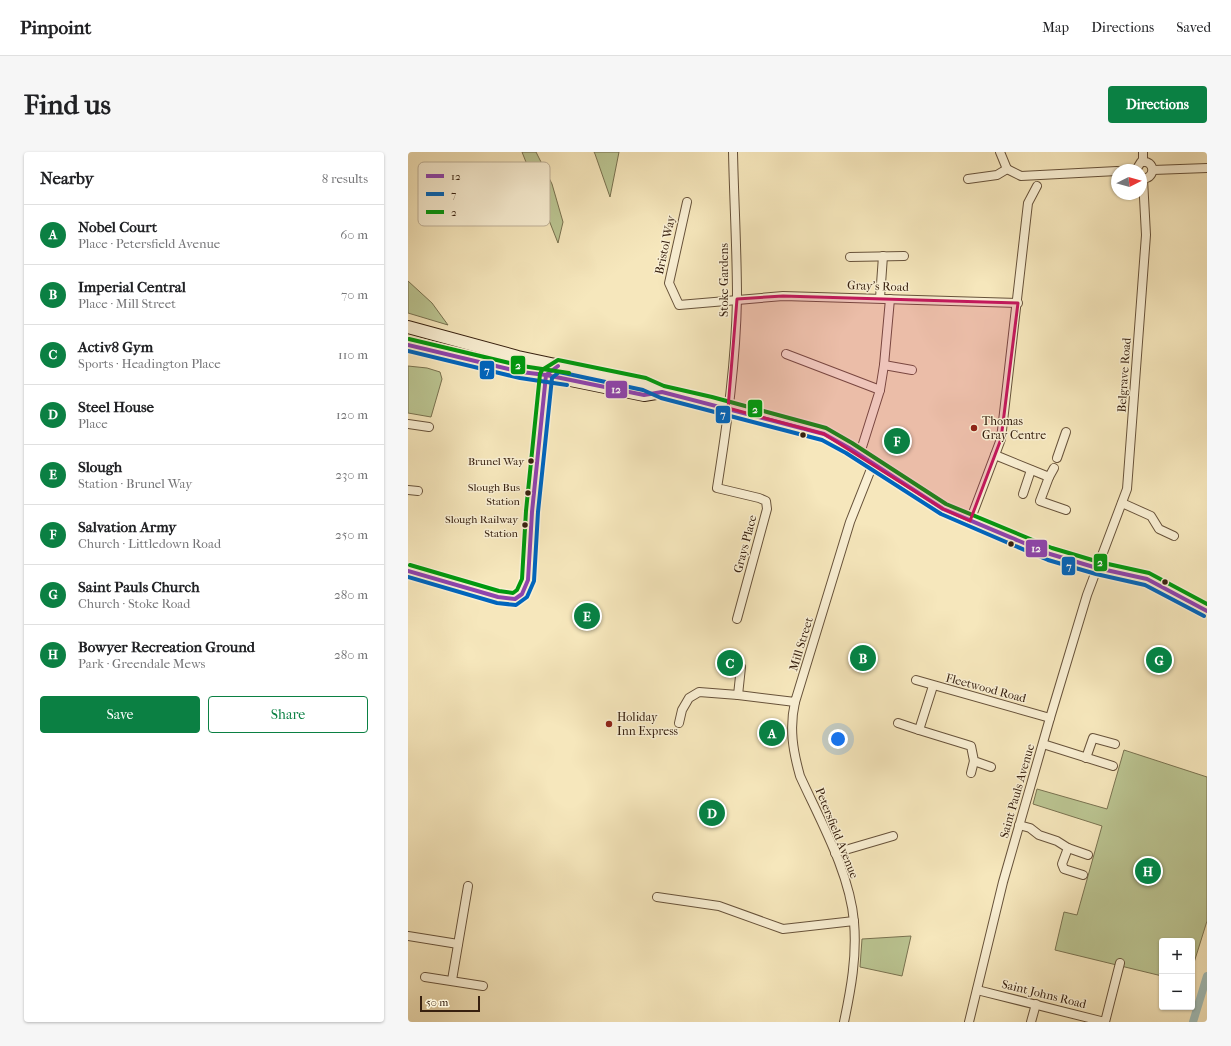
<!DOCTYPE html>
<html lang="en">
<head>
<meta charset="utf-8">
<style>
	:root { --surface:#fff; --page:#f6f6f6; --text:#202124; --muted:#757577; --line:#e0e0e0; --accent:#0b8043 }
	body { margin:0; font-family:"IM FELL French Canon",serif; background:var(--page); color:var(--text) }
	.controls { position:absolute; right:12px; bottom:12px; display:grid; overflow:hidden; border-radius:4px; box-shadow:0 1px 3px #0004 }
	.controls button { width:36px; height:36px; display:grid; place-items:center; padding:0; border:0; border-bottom:1px solid var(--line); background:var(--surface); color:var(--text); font:20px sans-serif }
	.compass { position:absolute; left:703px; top:12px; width:36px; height:36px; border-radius:50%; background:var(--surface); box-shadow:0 1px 3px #0004; rotate:84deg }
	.scale { position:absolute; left:12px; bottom:10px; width:60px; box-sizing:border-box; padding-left:4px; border:2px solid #37200f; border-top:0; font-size:11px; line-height:14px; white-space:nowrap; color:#37200f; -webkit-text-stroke:3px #f9efd3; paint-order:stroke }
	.you { position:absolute; left:430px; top:587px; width:14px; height:14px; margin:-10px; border:3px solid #fff; border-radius:50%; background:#1a73e8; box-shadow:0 0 0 6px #1a73e833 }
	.badge { display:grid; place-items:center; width:26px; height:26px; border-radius:50%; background:var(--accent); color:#fff; font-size:13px; font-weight:700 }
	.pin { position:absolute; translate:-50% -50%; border:2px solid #fff; box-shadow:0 1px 4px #0006 }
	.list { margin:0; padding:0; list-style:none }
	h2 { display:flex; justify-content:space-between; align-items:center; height:52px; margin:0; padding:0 16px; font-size:17px }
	h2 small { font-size:13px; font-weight:400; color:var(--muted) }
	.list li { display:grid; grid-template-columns:26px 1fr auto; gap:12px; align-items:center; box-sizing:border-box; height:60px; padding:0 16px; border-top:1px solid var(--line) }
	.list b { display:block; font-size:15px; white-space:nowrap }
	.list p { margin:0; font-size:13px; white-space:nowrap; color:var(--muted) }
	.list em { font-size:13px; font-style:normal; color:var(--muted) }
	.actions { display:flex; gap:8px; padding:12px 16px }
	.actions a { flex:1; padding:9px 0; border:1px solid var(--accent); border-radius:4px; text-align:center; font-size:14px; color:var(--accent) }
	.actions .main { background:var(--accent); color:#fff }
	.map { position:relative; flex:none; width:799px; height:870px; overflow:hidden; border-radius:4px }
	header { display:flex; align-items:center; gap:24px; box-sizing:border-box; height:56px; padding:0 20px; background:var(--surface); border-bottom:1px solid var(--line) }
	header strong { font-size:19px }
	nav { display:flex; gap:22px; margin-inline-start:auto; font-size:14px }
	.intro { display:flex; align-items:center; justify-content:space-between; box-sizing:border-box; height:96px; padding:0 24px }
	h1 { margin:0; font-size:28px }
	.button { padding:10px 18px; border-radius:4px; background:var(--accent); color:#fff; font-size:14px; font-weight:700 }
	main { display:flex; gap:24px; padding:0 24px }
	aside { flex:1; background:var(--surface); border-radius:4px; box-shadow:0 1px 3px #0004 }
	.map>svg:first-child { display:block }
	.green { fill:#bbc592; stroke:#797250 }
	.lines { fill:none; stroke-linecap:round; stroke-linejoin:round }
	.canal { stroke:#a0beba; stroke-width:8 }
	.street-casing { stroke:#67523a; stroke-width:10 }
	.secondary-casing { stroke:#37200f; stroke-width:14 }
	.street { stroke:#f9efd3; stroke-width:8 }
	.secondary { stroke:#f9efd3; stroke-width:12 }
	.bus-1-casing { stroke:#f9efd3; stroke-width:7 }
	.bus-2-casing { stroke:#f9efd3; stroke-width:7 }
	.bus-3-casing { stroke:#f9efd3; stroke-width:7 }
	.bus-1 { stroke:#8e44ad; stroke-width:4 }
	.bus-2 { stroke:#0065bd; stroke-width:4 }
	.bus-3 { stroke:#00990f; stroke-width:4 }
	.marked { fill:#c2185b; fill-opacity:0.2; stroke:#c2185b; stroke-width:3; stroke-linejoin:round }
	.poi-dot { fill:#8f2418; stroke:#f9efd3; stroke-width:1.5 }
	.bus-dot { fill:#37200f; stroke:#f9efd3; stroke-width:1.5 }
	.labels { text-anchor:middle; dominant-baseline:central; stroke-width:3; stroke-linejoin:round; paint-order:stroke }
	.bus-label { font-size:11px; fill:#37200f; stroke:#f9efd3; text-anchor:end }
	.street-label { font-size:12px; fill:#37200f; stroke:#f9efd3 }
	.poi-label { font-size:12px; fill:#37200f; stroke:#f9efd3; text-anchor:start }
	.key { fill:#f9efd3; stroke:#bfb198; stroke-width:1 }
	.key-label { font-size:11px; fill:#37200f }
	.line-badge { stroke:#f9efd3; stroke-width:1.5 }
	.badge-label { font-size:11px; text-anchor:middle; font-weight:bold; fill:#fff }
</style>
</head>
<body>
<header>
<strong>Pinpoint</strong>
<nav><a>Map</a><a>Directions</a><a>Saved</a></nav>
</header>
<div class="intro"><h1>Find us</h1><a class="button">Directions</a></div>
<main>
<aside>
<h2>Nearby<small>8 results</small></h2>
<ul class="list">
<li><span class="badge">A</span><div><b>Nobel Court</b><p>Place · Petersfield Avenue</p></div><em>60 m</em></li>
<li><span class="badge">B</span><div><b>Imperial Central</b><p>Place · Mill Street</p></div><em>70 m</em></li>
<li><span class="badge">C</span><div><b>Activ8 Gym</b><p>Sports · Headington Place</p></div><em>110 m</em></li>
<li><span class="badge">D</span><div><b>Steel House</b><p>Place</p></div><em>120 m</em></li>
<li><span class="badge">E</span><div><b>Slough</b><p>Station · Brunel Way</p></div><em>230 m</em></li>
<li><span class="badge">F</span><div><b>Salvation Army</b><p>Church · Littledown Road</p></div><em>250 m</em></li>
<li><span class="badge">G</span><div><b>Saint Pauls Church</b><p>Church · Stoke Road</p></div><em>280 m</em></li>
<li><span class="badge">H</span><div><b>Bowyer Recreation Ground</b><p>Park · Greendale Mews</p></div><em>280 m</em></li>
</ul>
<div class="actions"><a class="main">Save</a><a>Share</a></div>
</aside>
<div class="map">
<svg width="799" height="870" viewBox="0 0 799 870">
	<rect width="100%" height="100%" fill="#f6e7bc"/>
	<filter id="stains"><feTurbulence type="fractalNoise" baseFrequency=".005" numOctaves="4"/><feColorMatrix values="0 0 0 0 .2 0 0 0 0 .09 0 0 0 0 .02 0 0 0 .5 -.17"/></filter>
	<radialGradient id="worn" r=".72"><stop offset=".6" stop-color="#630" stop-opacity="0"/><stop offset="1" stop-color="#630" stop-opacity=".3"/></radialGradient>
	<g class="green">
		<polygon points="114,0 128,0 144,32 155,70 150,91"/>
		<polygon points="186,0 211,0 202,45 187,2"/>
		<polygon points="0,129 24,151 40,173 0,161"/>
		<polygon points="0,214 19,216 32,220 34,227 23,265 0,261"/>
		<polygon points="716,598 799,625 799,769 784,817 784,789 754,789 754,824 647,798 656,760 669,763 694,674 625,652 629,637 699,657"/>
		<polygon points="503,784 494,824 452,815 454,787"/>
	</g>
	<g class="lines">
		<polyline class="canal" points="785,870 799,824"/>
		<defs>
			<g id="street">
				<path d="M325 0C326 49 329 97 329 146 328 209 319 273 309 336L351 346 358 349 359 357 329 467"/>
				<polyline points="592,0 599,17"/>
				<polyline points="735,0 735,10"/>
				<polyline points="599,17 613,24 709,19"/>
				<path d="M728 18 733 10C748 7 748 29 733 26"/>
				<polyline points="745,18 799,16"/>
				<polyline points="560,27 589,23 599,17"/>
				<polyline points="279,50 261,131 271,153 375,144 610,151"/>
				<polyline points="442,105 496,104"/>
				<polyline points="472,146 475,104"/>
				<polyline points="378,202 472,238 454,295 450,303"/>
				<polyline points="476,213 482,147"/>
				<polyline points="472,238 476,213 504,218"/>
				<polyline points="0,272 21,275"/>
				<polyline points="587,303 641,325 632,349 658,358"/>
				<polyline points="649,306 658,280"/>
				<polyline points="641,325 646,316"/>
				<polyline points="0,338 10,339"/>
				<polyline points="615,342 623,318"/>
				<polyline points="714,351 743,364 751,377 766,384"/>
				<polyline points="562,369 593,287 620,51 629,34"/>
				<path d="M0 419C18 424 93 450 106 447 115 444 118 436 120 428L129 296 138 223 141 220"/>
				<polyline points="508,528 642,566"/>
				<polyline points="525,534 511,578 563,594 566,609 583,615"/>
				<polyline points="330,543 333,515"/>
				<path d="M387 550C381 576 385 599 392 624 412 668 442 721 446 770 449 804 443 837 436 870"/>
				<polyline points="271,571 274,558 281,546 291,540 330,543 387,550 442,370 465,312"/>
				<polyline points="490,571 511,578"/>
				<polyline points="635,592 705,614"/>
				<polyline points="678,606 685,586 707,592"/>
				<polyline points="563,621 566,609"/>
				<polyline points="611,673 622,676 631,683 649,689 660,696 680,703"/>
				<polyline points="660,696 654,712 656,717 675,723"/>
				<polyline points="427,701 485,684"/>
				<polyline points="249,745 311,754 375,777 446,769"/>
				<polyline points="0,784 50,792"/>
				<polyline points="17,825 75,834"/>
				<polyline points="44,828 60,734"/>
				<polyline points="569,838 697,870"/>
				<polyline points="561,870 595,730 642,566 679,443 719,337 738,83 735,27"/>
				<polyline points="623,870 628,852"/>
				<polyline points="697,870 712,811"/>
			</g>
			<g id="secondary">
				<polyline points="0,175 110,205 237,232 254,240 302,251 416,282 441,296 535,357 562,369 642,402 689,416 739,427 799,459"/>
				<polyline points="0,193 113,220 138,223 236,243 254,240"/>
			</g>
		</defs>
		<use href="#street" class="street-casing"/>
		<use href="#secondary" class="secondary-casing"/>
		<use href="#street" class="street"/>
		<use href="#secondary" class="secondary"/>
		<defs>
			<g id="bus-1">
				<polyline points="0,193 113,220 138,223 236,243 254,240 416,282 441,296 535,357 642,402 689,416 739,427 799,459"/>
				<polyline points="0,419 90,445 107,447 114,442 120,428 124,360 138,223 150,214"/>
			</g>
			<g id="bus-2">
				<polyline points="0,199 112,226 159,233"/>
				<polyline points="0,425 89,451 108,453 119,445 126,429 130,360 144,226 151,220 235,238 253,246 414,288 438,301 533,362 640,408 688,422 737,433 796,464"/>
			</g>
			<g id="bus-3">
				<polyline points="1,187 114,214 161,221"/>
				<polyline points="2,413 91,439 105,441 109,438 114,427 118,359 132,222 134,218 150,208 238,226 256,234 304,245 418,276 444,291 538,352 644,396 691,410 741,421 799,452"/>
			</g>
		</defs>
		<use href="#bus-1" class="bus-1-casing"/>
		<use href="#bus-2" class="bus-2-casing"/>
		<use href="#bus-3" class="bus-3-casing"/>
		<use href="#bus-1" class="bus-1"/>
		<use href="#bus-2" class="bus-2"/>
		<use href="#bus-3" class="bus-3"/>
	</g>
	<path class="marked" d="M375 144 610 151 593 287 562 369 535 357 416 282 320 256 329 147Z"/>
	<g class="poi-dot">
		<circle cx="566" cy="276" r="4"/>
		<circle cx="201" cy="572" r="4"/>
	</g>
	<g class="bus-dot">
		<circle cx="395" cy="283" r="3.5"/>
		<circle cx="123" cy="309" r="3.5"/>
		<circle cx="120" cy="341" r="3.5"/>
		<circle cx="117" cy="373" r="3.5"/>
		<circle cx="603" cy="392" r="3.5"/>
		<circle cx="757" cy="430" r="3.5"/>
	</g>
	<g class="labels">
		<g class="bus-label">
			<text x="116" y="309">Brunel Way</text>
			<text x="112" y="335">Slough Bus<tspan x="112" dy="14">Station</tspan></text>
			<text x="110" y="367">Slough Railway<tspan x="110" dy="14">Station</tspan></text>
		</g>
		<g class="street-label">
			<text transform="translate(257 93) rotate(-78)">Bristol Way</text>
			<text transform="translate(316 128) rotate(-90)">Stoke Gardens</text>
			<text transform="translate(470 134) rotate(2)">Gray's Road</text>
			<text transform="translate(716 223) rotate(-86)">Belgrave Road</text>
			<text transform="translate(337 392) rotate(-75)">Grays Place</text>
			<text transform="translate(393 492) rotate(-73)">Mill Street</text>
			<text transform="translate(578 536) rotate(15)">Fleetwood Road</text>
			<text transform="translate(609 639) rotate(-74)">Saint Pauls Avenue</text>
			<text transform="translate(429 681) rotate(68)">Petersfield Avenue</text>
			<text transform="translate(636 842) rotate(14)">Saint Johns Road</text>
		</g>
		<g class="poi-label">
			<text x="574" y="269">Thomas<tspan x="574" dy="14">Gray Centre</tspan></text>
			<text x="209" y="565">Holiday<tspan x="209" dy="14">Inn Express</tspan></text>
		</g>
	</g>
	<rect x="10" y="10" width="132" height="64" rx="6" class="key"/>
	<rect x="18" y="22" width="18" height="4" fill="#8e44ad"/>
	<rect x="18" y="40" width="18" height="4" fill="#0065bd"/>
	<rect x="18" y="58" width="18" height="4" fill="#00990f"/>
	<g class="key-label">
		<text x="43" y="28">12</text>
		<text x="43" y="46">7</text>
		<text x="43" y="64">2</text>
	</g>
	<g class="line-badge">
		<rect x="102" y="203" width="16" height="20" rx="4" fill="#00990f"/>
		<rect x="71" y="208" width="16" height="20" rx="4" fill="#0065bd"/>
		<rect x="197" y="228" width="23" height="19" rx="4" fill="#8e44ad"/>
		<rect x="339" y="247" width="16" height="19" rx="4" fill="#00990f"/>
		<rect x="307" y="253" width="16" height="19" rx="4" fill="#0065bd"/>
		<rect x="617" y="387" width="23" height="19" rx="4" fill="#8e44ad"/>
		<rect x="685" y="401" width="15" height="19" rx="4" fill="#00990f"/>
		<rect x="653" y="404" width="15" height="20" rx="4" fill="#0065bd"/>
	</g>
	<g class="badge-label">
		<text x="110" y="217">2</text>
		<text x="79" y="222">7</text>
		<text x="208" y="241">12</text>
		<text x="347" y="261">2</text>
		<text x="315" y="266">7</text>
		<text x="628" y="400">12</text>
		<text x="692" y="414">2</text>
		<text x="661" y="418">7</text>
	</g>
	<rect width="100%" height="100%" filter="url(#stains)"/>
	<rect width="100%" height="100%" fill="url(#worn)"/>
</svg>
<div class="controls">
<button>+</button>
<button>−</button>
</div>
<svg class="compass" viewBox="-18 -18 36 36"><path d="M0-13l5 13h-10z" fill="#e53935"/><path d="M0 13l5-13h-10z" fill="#757577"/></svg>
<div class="scale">50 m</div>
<div class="you"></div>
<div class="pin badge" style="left:364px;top:581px">A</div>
<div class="pin badge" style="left:455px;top:506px">B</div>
<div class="pin badge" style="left:322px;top:511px">C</div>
<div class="pin badge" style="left:304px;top:661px">D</div>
<div class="pin badge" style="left:179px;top:464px">E</div>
<div class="pin badge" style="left:489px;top:289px">F</div>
<div class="pin badge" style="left:751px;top:508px">G</div>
<div class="pin badge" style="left:740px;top:719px">H</div>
</div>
</main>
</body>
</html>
